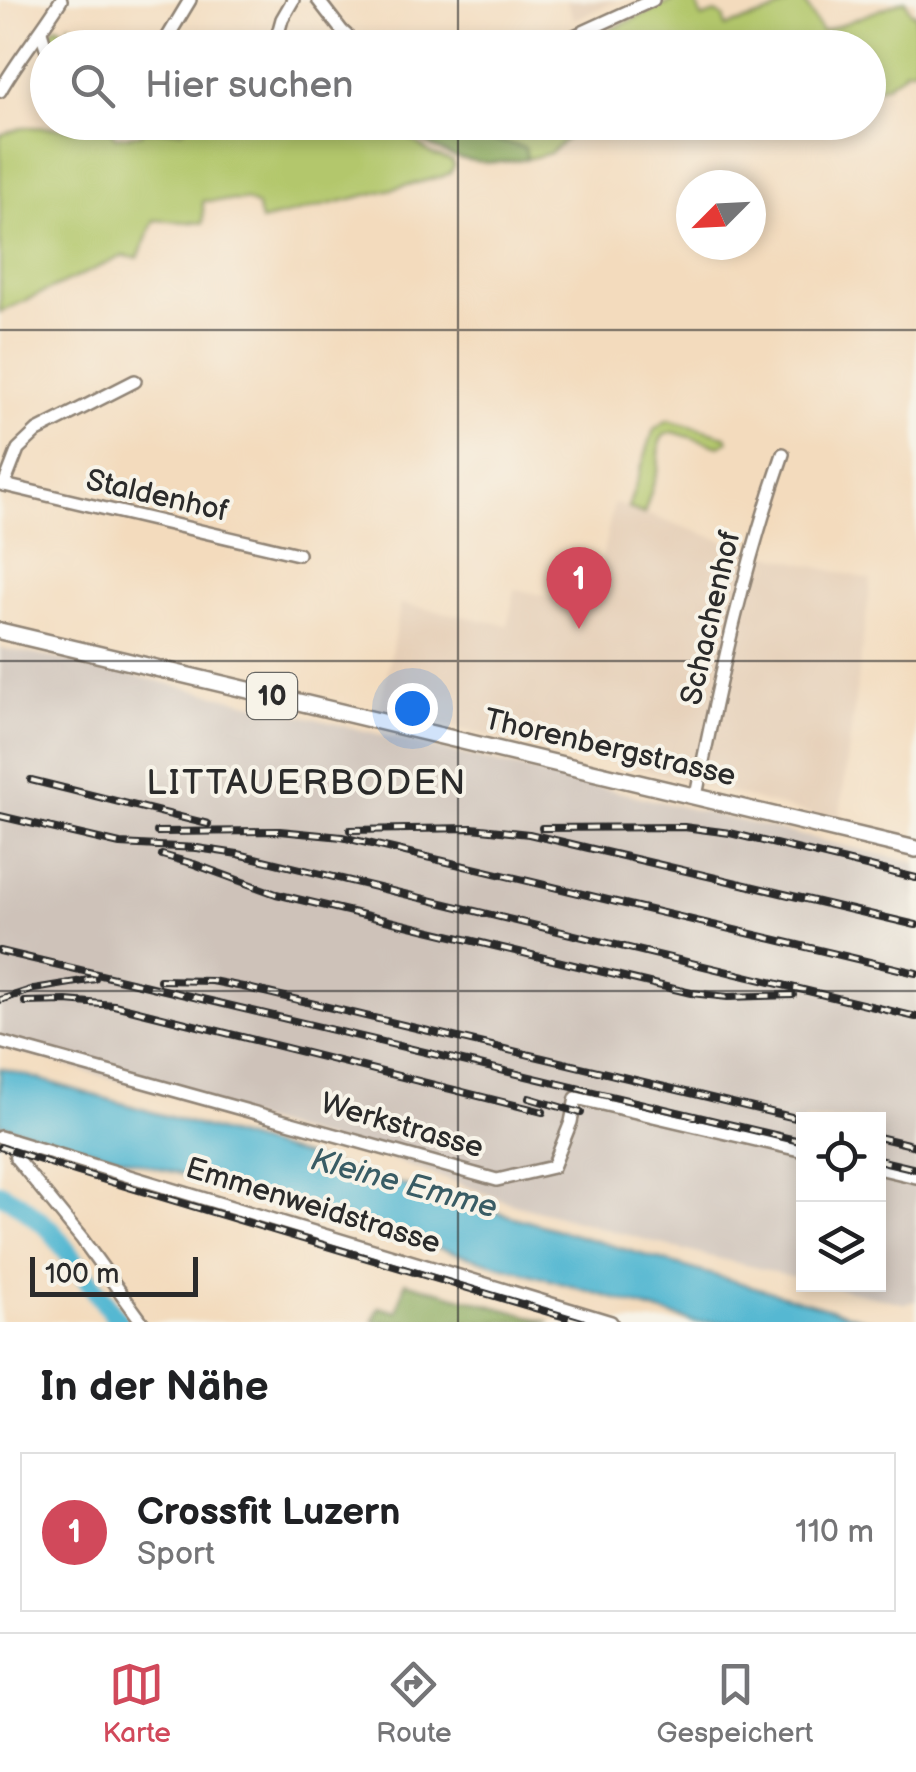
<!DOCTYPE html>
<html lang="de">
<head>
<meta charset="utf-8">
<style>
	:root { --surface:#fff; --page:#f6f6f6; --text:#202124; --muted:#757577; --line:#e0e0e0; --accent:#d1495b }
	body { margin:0; font-family:"Balsamiq Sans",sans-serif; background:var(--page); color:var(--text) }
	.controls { position:absolute; right:30px; bottom:30px; display:grid; overflow:hidden; border-radius:0px; box-shadow:0 5px 15px #0003 }
	.controls button { width:90px; height:90px; display:grid; place-items:center; padding:0; border:0; border-bottom:2px solid var(--line); background:var(--surface); color:var(--text); font:50px sans-serif }
	.compass { position:absolute; left:676px; top:170px; width:90px; height:90px; border-radius:50%; background:var(--surface); box-shadow:0 5px 15px #0003; rotate:246deg }
	.scale { position:absolute; left:30px; bottom:25px; width:168px; box-sizing:border-box; padding-left:10px; border:5px solid #2b2b2b; border-top:0; font-size:28px; line-height:35px; white-space:nowrap; color:#2b2b2b; -webkit-text-stroke:8px #f7f3e8; paint-order:stroke }
	.you { position:absolute; left:412px; top:708px; width:35px; height:35px; margin:-25px; border:8px solid #fff; border-radius:50%; background:#1a73e8; box-shadow:0 0 0 15px #1a73e833 }
	.badge { display:grid; place-items:center; width:65px; height:65px; border-radius:50%; background:var(--accent); color:#fff; font-size:32px; font-weight:700 }
	.pin { position:absolute; translate:-50% -82px; filter:drop-shadow(0 2px 5px #0008) }
	.pin::after { content:''; position:absolute; top:52px; width:35px; height:30px; background:inherit; clip-path:polygon(0 0,100% 0,50% 100%) }
	.list { margin:0; padding:0; list-style:none }
	h2 { display:flex; justify-content:space-between; align-items:center; height:130px; margin:0; padding:0 40px; font-size:42px }
	h2 small { font-size:32px; font-weight:400; color:var(--muted) }
	.list li { display:grid; grid-template-columns:65px 1fr auto; gap:30px; align-items:center; box-sizing:border-box; height:160px; margin:0 20px 20px; padding:0 20px; border:2px solid var(--line); border-radius:0px }
	.list b { display:block; font-size:38px; white-space:nowrap }
	.list p { margin:0; font-size:32px; white-space:nowrap; color:var(--muted) }
	.list em { font-size:32px; font-style:normal; color:var(--muted) }
	.icon { flex:none; width:55px; height:55px; fill:none; stroke:currentColor; stroke-width:2; stroke-linecap:round; stroke-linejoin:round }
	.map { position:relative; flex:none; width:916px; height:1322px; overflow:hidden }
	.search { position:absolute; background:var(--surface); box-shadow:0 5px 15px #0003; left:30px; right:30px; top:30px; height:110px; display:flex; align-items:center; gap:25px; box-sizing:border-box; padding:0 35px; border-radius:55px; color:var(--muted); font-size:38px }
	.sheet { height:310px; background:var(--surface) }
	nav { display:flex; justify-content:space-around; align-items:center; box-sizing:border-box; height:140px; border-top:2px solid var(--line); background:var(--surface); font-size:28px; color:var(--muted) }
	nav a { display:grid; justify-items:center; gap:5px }
	nav .on { color:var(--accent) }
	.map>svg:first-child { display:block }
	.built { fill:#e4ccb3 }
	.industrial { fill:#cec2b9 }
	.green { fill:#b3c76c; stroke:#6f794c; stroke-width:2.5 }
	.forest { fill:#8eac60; stroke:#5c6c46; stroke-width:2.5 }
	.water { fill:#54b8d2; stroke:#40727e; stroke-width:2.5 }
	.lines { fill:none; stroke-linecap:round; stroke-linejoin:round }
	.river { stroke:#54b8d2; stroke-width:20 }
	.minor-casing { stroke:#8f8374; stroke-width:16 }
	.major-casing { stroke:#8f8374; stroke-width:20 }
	.minor { stroke:#fff; stroke-width:11 }
	.major { stroke:#fff; stroke-width:15 }
	.rail-casing { stroke:#2b2b2b; stroke-width:8 }
	.rail { stroke:#f7f3e8; stroke-width:4; stroke-dasharray:11; stroke-linecap:butt }
	.grid { fill:none; stroke:#2b2b2b; stroke-width:2.5; stroke-opacity:0.55 }
	.labels { text-anchor:middle; dominant-baseline:central; stroke-width:8; stroke-linejoin:round; paint-order:stroke }
	.shield { fill:#f7f3e8; stroke:#686764; stroke-width:2.5 }
	.shield-label { font-size:28px; font-weight:bold; fill:#2b2b2b }
	.street-label { font-size:30px; fill:#2b2b2b; stroke:#f7f3e8 }
	.water-label { font-size:32px; font-style:italic; fill:#395c65; stroke:#f7f3e8 }
	.quarter-label { font-size:35px; letter-spacing:2.5px; fill:#2b2b2b; stroke:#f7f3e8 }
</style>
</head>
<body>
<div class="map">
<svg width="916" height="1322" viewBox="0 0 916 1322">
	<rect width="100%" height="100%" fill="#f7f3e8"/>
	<filter id="ink" filterUnits="userSpaceOnUse"><feTurbulence type="fractalNoise" baseFrequency=".01" numOctaves="2"/><feDisplacementMap in="SourceGraphic" scale="20" xChannelSelector="R" yChannelSelector="G"/><feConvolveMatrix kernelMatrix="1 2 1 2 8 2 1 2 1" color-interpolation-filters="sRGB"/></filter>
	<filter id="wash" filterUnits="userSpaceOnUse"><feTurbulence type="fractalNoise" baseFrequency=".0048" numOctaves="4" result="noise"/><feDisplacementMap in="SourceGraphic" scale="40" xChannelSelector="R" yChannelSelector="G"/><feGaussianBlur stdDeviation="2.25" result="paint"/><feColorMatrix in="noise" values="0 0 0 0 0 0 0 0 0 0 0 0 0 0 0 0 0 1.4 0 .05"/><feComposite in="paint" operator="in"/></filter>
	<g filter="url(#wash)">
		<rect width="100%" height="100%" fill="#f3dbbd"/>
		<g class="built">
			<polygon points="566,0 618,0 574,19"/>
			<polygon points="614,503 756,552 871,580 839,822 654,772 379,711 401,604 508,625 515,589 591,606"/>
		</g>
		<polygon class="industrial" points="0,648 87,664 916,863 916,1301 906,1304 825,1285 878,1284 878,1120 804,1120 803,1279 691,1252 514,1204 383,1156 0,1047"/>
		<g class="green">
			<polygon points="675,0 695,0 702,18 715,13 724,17 725,27 771,13 795,0 803,0 822,32 905,0 911,13 916,14 916,68 904,70 904,73 886,85 869,90 868,48 570,48"/>
			<polygon points="70,24 100,44 99,47 49,48 49,33 57,26 67,32"/>
			<polygon points="191,123 374,123 397,128 431,154 452,161 454,166 450,173 441,177 261,221 257,206 246,200 203,201 203,223 154,220 138,258 123,256 0,312 0,135 25,127 110,129 115,137 142,134 142,130 182,130"/>
			<polygon points="465,123 606,123 576,130 550,153 527,159 525,148 480,136"/>
			<polygon points="668,420 726,436 729,441 719,446 673,432 664,435 660,441 658,469 644,514 628,508 654,429"/>
		</g>
		<g class="forest">
			<path d="M374 123H465L480 136 525 148 527 159C477 168 443 160 403 126L397 128Z"/>
			<polygon points="405,1282 550,1322 373,1322 379,1307 397,1312"/>
		</g>
		<polygon class="water" points="0,1068 875,1322 695,1322 277,1201 0,1124"/>
		<g class="lines">
			<polyline class="river" points="0,1193 18,1203 51,1230 119,1322"/>
		</g>
	</g>
	<g filter="url(#ink)">
		<g class="lines">
			<defs>
				<g id="minor">
					<polyline points="318,0 342,31 361,48"/>
					<polyline points="41,32 48,54"/>
					<polyline points="161,48 190,0"/>
					<polyline points="274,48 282,19 293,0"/>
					<polyline points="548,48 653,0"/>
					<path d="M0 91C18 59 41 32 61 0"/>
					<polyline points="0,484 298,554"/>
					<polyline points="4,485 18,449 37,431 135,381"/>
					<path d="M696 796C719 681 744 566 783 454"/>
					<polyline points="0,1042 497,1180 553,1167 571,1122 576,1098 804,1151"/>
					<polyline points="0,1137 611,1322"/>
					<polyline points="13,1141 16,1158 82,1239 142,1322"/>
					<polyline points="878,1168 916,1177"/>
				</g>
				<polyline id="major" points="0,631 916,849"/>
			</defs>
			<use href="#minor" class="minor-casing"/>
			<use href="#major" class="major-casing"/>
			<use href="#minor" class="minor"/>
			<use href="#major" class="major"/>
			<defs>
				<g id="rail">
					<polyline points="31,780 208,824"/>
					<polyline points="0,816 120,844 197,848 238,854 916,1017"/>
					<polyline points="542,828 684,827 730,833 916,878"/>
					<polyline points="350,830 472,828 529,834 916,925"/>
					<polyline points="157,832 280,831 342,837 916,973"/>
					<polyline points="162,855 194,864 276,894 691,993 728,997 793,995"/>
					<polyline points="0,951 804,1142"/>
					<polyline points="160,980 212,981 243,987 804,1120"/>
					<polyline points="0,1000 34,989 95,979"/>
					<polyline points="25,1002 66,1001 114,1005 543,1112"/>
					<polyline points="529,1098 581,1113"/>
					<polyline points="878,1137 916,1146"/>
					<polyline points="0,1147 78,1172 582,1322"/>
					<polyline points="878,1160 916,1169"/>
				</g>
			</defs>
			<use href="#rail" class="rail-casing"/>
			<use href="#rail" class="rail"/>
		</g>
	</g>
	<path class="grid" d="M458 0V48M458 122V1322M0 330H916M0 661H916M0 991H916"/>
	<g class="labels">
		<rect class="shield" x="247" y="673" width="50" height="46" rx="8"/>
		<g class="shield-label">
			<text x="272" y="696">10</text>
		</g>
		<g class="street-label">
			<text transform="translate(157 496) rotate(13)">Staldenhof</text>
			<text transform="translate(711 618) rotate(-77)">Schachenhof</text>
			<text transform="translate(610 748) rotate(13)">Thorenbergstrasse</text>
			<text transform="translate(402 1126) rotate(16)">Werkstrasse</text>
			<text transform="translate(313 1206) rotate(17)">Emmenweidstrasse</text>
		</g>
		<g class="water-label">
			<text transform="translate(404 1184) rotate(15)">Kleine Emme</text>
		</g>
		<g class="quarter-label">
			<text x="307" y="783">LITTAUERBODEN</text>
		</g>
	</g>
</svg>
<div class="controls">
<button><svg class="icon" aria-label="locate" viewBox="0 0 24 24"><circle cx="12" cy="12" r="6"/><path d="M12 2v4M12 18v4M2 12h4M18 12h4"/></svg></button>
<button><svg class="icon" aria-label="layers" viewBox="0 0 24 24"><path d="M12 4l9 5-9 5-9-5zM3 14l9 5 9-5"/></svg></button>
</div>
<svg class="compass" viewBox="-18 -18 36 36"><path d="M0-13l5 13h-10z" fill="#e53935"/><path d="M0 13l5-13h-10z" fill="#757577"/></svg>
<div class="scale">100 m</div>
<div class="you"></div>
<div class="pin badge" style="left:579px;top:629px">1</div>
<div class="search"><svg class="icon" aria-label="search" viewBox="0 0 24 24"><circle cx="10" cy="10" r="6"/><path d="M15 15l6 6"/></svg>Hier suchen</div>
</div>
<section class="sheet">
<h2>In der Nähe<small></small></h2>
<ul class="list">
<li><span class="badge">1</span><div><b>Crossfit Luzern</b><p>Sport</p></div><em>110 m</em></li>
</ul>
</section>
<nav>
<a class="on"><svg class="icon" aria-label="map" viewBox="0 0 24 24"><path d="M3 6l6-2 6 2 6-2v14l-6 2-6-2-6 2zM9 4v14M15 6v14"/></svg>Karte</a>
<a><svg class="icon" aria-label="directions" viewBox="0 0 24 24"><path d="M12 3l9 9-9 9-9-9zM9 14v-3h6M13 9l2 2-2 2"/></svg>Route</a>
<a><svg class="icon" aria-label="saved" viewBox="0 0 24 24"><path d="M7 4h10v16l-5-4-5 4z"/></svg>Gespeichert</a>
</nav>
</body>
</html>
